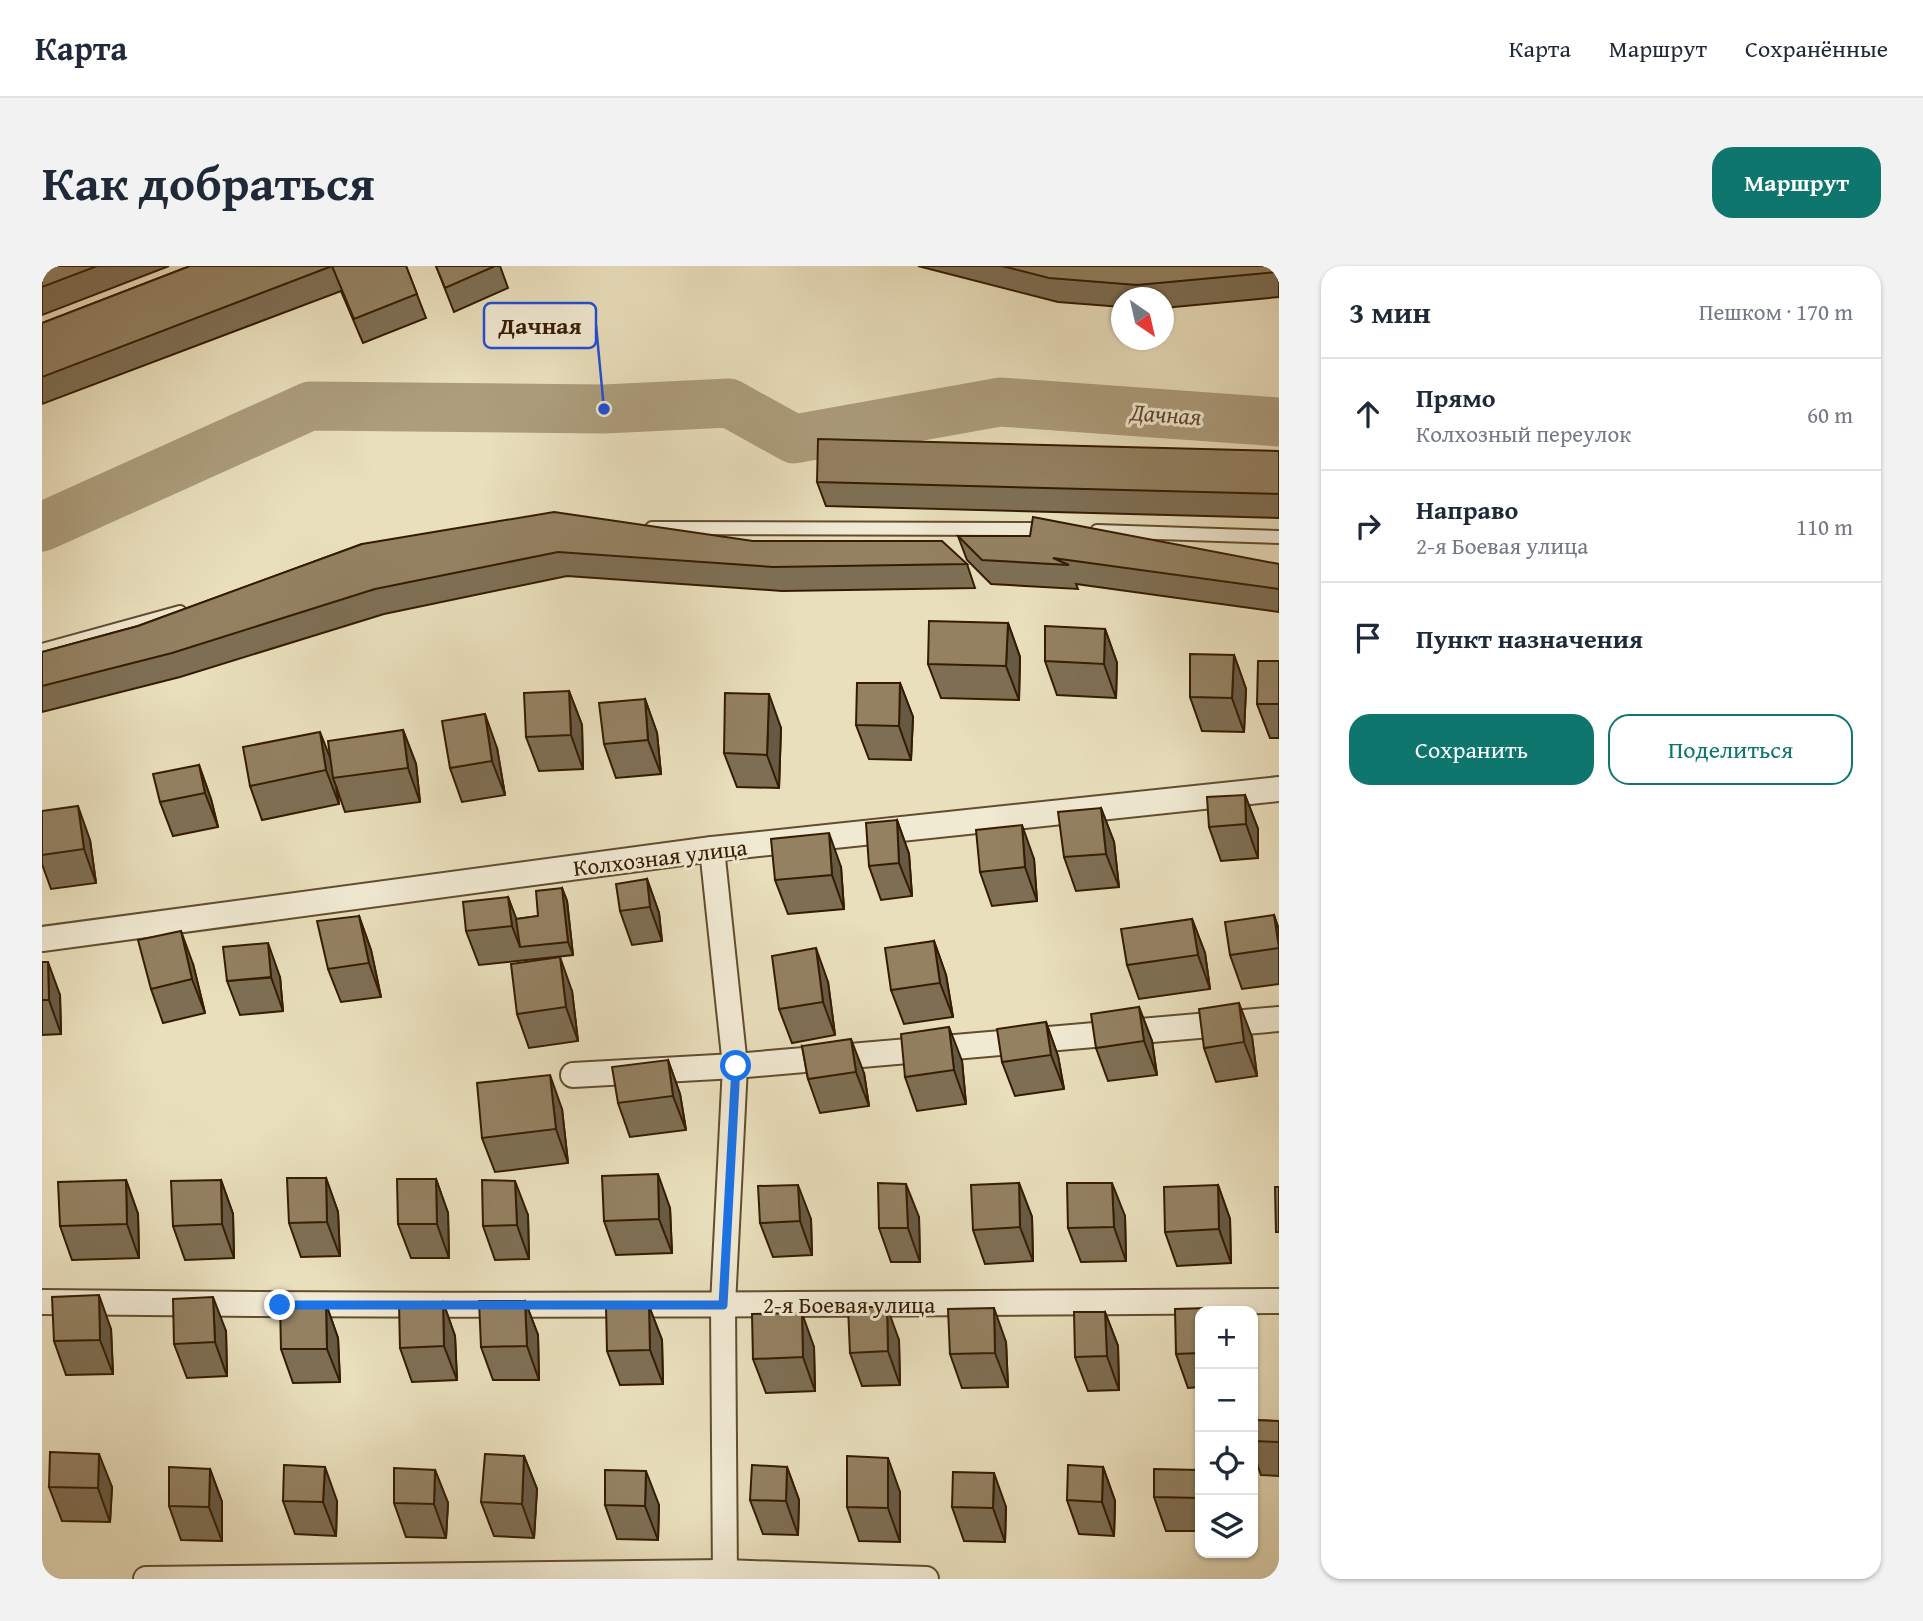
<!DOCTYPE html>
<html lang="ru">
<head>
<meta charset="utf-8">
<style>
	:root { --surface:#fff; --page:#f2f2f3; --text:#1f2937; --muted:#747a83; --line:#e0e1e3; --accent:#0f766e }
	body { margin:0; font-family:"Gentium Book Plus",serif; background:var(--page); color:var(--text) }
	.controls { position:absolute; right:21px; bottom:21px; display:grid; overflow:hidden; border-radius:14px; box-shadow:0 2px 5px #0004 }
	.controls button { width:63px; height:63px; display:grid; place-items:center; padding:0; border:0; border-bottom:2px solid var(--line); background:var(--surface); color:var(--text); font:35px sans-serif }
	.compass { position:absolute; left:1069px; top:21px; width:63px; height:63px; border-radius:50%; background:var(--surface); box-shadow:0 2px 5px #0004; rotate:146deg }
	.stop { position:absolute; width:21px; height:21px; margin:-16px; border:5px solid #1a73e8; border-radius:50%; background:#fff }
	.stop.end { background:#1a73e8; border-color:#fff; box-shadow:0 2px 7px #0008 }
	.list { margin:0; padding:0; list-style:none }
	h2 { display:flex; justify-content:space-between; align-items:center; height:91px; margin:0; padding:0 28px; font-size:30px }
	h2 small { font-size:23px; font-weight:400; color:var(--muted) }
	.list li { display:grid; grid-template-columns:46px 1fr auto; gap:21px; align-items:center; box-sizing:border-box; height:112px; padding:0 28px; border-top:2px solid var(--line) }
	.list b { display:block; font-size:26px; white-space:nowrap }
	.list p { margin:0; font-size:23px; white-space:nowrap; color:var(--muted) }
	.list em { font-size:23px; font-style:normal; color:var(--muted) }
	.actions { display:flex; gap:14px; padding:21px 28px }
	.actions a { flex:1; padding:16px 0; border:2px solid var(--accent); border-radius:21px; text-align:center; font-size:24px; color:var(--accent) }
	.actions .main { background:var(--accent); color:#fff }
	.icon { flex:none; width:38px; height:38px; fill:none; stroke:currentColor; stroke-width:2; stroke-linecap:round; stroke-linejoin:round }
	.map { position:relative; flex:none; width:1237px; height:1313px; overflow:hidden; border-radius:21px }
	header { display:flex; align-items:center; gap:42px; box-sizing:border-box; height:98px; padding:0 35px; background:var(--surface); border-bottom:2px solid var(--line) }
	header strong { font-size:33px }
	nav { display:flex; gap:38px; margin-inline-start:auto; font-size:24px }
	.intro { display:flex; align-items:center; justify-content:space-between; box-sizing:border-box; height:168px; padding:0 42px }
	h1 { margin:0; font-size:49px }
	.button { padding:18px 32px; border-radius:21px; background:var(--accent); color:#fff; font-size:24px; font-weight:700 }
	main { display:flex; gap:42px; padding:0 42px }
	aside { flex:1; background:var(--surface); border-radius:21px; box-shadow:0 2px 5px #0004 }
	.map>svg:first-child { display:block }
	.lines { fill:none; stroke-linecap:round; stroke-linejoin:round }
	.river { stroke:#ac9d7c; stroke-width:49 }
	.lane-casing { stroke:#624d2f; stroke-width:16 }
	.street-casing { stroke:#624d2f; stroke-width:28 }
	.lane { stroke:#f1ead3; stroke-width:12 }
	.street { stroke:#f1ead3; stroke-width:24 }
	.wall { fill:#7e6f54; stroke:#351c00; stroke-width:2 }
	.shaded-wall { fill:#675a45; stroke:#351c00; stroke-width:2 }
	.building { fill:#938162; stroke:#351c00; stroke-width:2 }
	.route { stroke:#1a73e8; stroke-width:9 }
	.labels { text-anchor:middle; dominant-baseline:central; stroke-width:6; stroke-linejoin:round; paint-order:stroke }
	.street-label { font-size:23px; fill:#351c00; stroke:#f1ead3 }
	.water-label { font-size:24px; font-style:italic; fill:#5f492b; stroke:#f1ead3 }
	.leader { fill:none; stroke:#1d4ed8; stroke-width:2.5 }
	.callout-dot { fill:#1d4ed8; stroke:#f1ead3; stroke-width:2.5 }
	.callout { fill:#f1ead3; stroke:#1d4ed8; stroke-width:2.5 }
	.callout-label { font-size:24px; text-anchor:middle; font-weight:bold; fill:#351c00 }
</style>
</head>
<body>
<header>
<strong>Карта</strong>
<nav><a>Карта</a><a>Маршрут</a><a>Сохранённые</a></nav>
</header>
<div class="intro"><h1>Как добраться</h1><a class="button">Маршрут</a></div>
<main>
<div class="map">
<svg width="1237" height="1313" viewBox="0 0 1237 1313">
	<rect width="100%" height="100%" fill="#e9dfbc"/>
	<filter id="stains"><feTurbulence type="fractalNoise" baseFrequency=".00286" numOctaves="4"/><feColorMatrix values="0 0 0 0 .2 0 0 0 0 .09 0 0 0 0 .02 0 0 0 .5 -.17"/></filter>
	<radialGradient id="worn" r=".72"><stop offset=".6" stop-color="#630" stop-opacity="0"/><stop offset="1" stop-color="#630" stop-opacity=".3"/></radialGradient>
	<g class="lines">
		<polyline class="river" points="0,261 268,140 562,143 687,137 752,173 958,136 1237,156"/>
		<defs>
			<g id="lane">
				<polyline points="610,262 1005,263"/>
				<polyline points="1055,265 1237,271"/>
				<polyline points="0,384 138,346"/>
			</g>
			<g id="street">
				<polyline points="670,583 693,800 681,1039 683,1313"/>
				<polyline points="0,673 670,583 1237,523"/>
				<polyline points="531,809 693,800 1237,753"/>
				<path d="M0 1036C412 1041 825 1038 1237 1035"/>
				<polyline points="104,1313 682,1306 884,1313"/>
			</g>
		</defs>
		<use href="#lane" class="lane-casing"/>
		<use href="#street" class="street-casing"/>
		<use href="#lane" class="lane"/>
		<use href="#street" class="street"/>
	</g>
	<g class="wall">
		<polygon points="0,0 127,0 0,49"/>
		<polygon points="148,0 364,0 384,52 321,77 299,25 0,138 0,57"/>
		<polygon points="394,0 458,0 466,22 412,46"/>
		<polygon points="876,0 1237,0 1237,31 1122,42 1122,32 1080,32 1080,41 1016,36"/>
		<polygon points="1237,185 1237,252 784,240 775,216"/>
		<polygon points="916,270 1237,298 1237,346 1034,318 1036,323 949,318 925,294"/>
		<polygon points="711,275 925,298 933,322 740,325 525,310 342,348 138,411 0,446 0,386 96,360 320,278"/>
		<polygon points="966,357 978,391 977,434 899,432 886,398"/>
		<polygon points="1063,363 1075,397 1074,432 1015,429 1003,395"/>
		<polygon points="1192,389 1204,423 1202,466 1160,465 1148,431"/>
		<polygon points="1237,395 1237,472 1228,472 1215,438"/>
		<polygon points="858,417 871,451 869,494 827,493 814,459"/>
		<polygon points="527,425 540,459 541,503 497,505 484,471"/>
		<polygon points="603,433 615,467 619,508 574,512 562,478"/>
		<polygon points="739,462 737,522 695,521 682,487"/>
		<polygon points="361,464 374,498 378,536 303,546 294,520 297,538 220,554 208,520 288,492"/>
		<polygon points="455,482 463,529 420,536 408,502"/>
		<polygon points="157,499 169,533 176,561 131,570 118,536"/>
		<polygon points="1203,529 1216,563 1216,592 1179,595 1167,561"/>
		<polygon points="1059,542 1072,576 1077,621 1034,625 1022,591"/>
		<polygon points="0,545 48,574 54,617 9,623 0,598"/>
		<polygon points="855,554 867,588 870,630 839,634 827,600"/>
		<polygon points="992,593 995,635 950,640 938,606"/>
		<polygon points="799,601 802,643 746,648 733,614"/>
		<polygon points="605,613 617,647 620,675 590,679 578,645"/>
		<polygon points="520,622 525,635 531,689 437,699 424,665 466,631 474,653 496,650"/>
		<polygon points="1232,649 1237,664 1237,718 1200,723 1188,689"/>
		<polygon points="317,650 329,684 339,731 299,736 286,703"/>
		<polygon points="1150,653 1163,687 1168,723 1097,733 1085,699"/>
		<polygon points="892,675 904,709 911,751 862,758 849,724"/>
		<polygon points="0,696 18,729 19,768 0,769"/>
		<polygon points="151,698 163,747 121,757 109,723"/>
		<polygon points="238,711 241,745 198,749 185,715"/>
		<polygon points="786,716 793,769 750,777 737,743"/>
		<polygon points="530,725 536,775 487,782 475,748"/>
		<polygon points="1097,741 1110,775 1115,809 1066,815 1054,782"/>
		<polygon points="1004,756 1016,790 1022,823 973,830 960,796"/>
		<polygon points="1210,771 1215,810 1174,816 1162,782"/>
		<polygon points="760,780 822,807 827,840 778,847 766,813"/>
		<polygon points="626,794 638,828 644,864 588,871 576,837"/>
		<polygon points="920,795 924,838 875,845 863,811"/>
		<polygon points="520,843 526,897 453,906 440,872"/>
		<polygon points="284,912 296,946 298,990 259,991 247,957"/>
		<polygon points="394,913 406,947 407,992 369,992 356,958"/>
		<polygon points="84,914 96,948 97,992 30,994 18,960"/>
		<polygon points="179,914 191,948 192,992 143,994 131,960"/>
		<polygon points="977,917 990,951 991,995 943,998 931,964"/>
		<polygon points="1176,919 1188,953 1189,997 1135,1000 1123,966"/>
		<polygon points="628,942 630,987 574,989 562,955"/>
		<polygon points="486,949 487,993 453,994 441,960"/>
		<polygon points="1083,950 1084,995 1039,996 1026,962"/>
		<polygon points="877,951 878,996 849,996 837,962"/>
		<polygon points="769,953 770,989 731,991 718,957"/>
		<polygon points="483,1035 496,1069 497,1114 451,1114 439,1081"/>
		<polygon points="401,1036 413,1070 415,1114 370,1116 358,1082"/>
		<polygon points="284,1038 296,1072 298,1116 251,1117 239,1083"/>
		<polygon points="607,1040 620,1074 621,1118 578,1119 565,1085"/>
		<polygon points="1158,1045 1158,1121 1146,1122 1134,1088"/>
		<polygon points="1063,1046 1076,1080 1077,1124 1046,1125 1033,1091"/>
		<polygon points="69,1063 71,1108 24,1109 12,1075"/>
		<polygon points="184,1065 185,1110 145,1112 132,1078"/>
		<polygon points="857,1074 858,1119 820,1120 808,1087"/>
		<polygon points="964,1076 966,1121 920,1122 908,1088"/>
		<polygon points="772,1081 773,1125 724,1127 711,1093"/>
		<polygon points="1211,1154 1237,1155 1237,1210 1219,1209 1211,1187"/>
		<polygon points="482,1190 495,1223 492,1272 452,1270 439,1236"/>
		<polygon points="745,1201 757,1234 756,1269 721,1268 708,1234"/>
		<polygon points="1061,1201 1073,1235 1072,1270 1037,1268 1025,1234"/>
		<polygon points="168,1203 180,1236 180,1275 139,1274 127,1240"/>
		<polygon points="393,1204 406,1237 404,1272 364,1271 352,1237"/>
		<polygon points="1158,1204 1158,1265 1124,1265 1112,1231"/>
		<polygon points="7,1221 70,1221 68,1256 20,1255"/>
		<polygon points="858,1226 858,1276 817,1275 805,1241"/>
		<polygon points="241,1235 295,1235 294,1270 253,1268"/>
		<polygon points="563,1239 617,1239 616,1274 575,1273"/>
		<polygon points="910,1241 964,1241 963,1276 922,1275"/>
	</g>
	<g class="shaded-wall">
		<polygon points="966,357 978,391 977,434 964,400"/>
		<polygon points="1063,363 1075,397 1074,432 1062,398"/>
		<polygon points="1192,389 1204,423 1202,466 1190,432"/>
		<polygon points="858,417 871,451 869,494 857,460"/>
		<polygon points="527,425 540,459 541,503 529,469"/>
		<polygon points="727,428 739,462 737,522 725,489"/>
		<polygon points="603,433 615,467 619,508 606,474"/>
		<polygon points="443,448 455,482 463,529 450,495"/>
		<polygon points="361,464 374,498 378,536 366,502"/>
		<polygon points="278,466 291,499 291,512 294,520 297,538 284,504"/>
		<polygon points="157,499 169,533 176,561 163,527"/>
		<polygon points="1203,529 1216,563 1216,592 1204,558"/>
		<polygon points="36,540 48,574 54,617 42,583"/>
		<polygon points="1059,542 1072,576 1077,621 1064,588"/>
		<polygon points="855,554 867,588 870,630 857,597"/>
		<polygon points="980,559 992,593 995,635 983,601"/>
		<polygon points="787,567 799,601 802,643 790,609"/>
		<polygon points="605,613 617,647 620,675 608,641"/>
		<polygon points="520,622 525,635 531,689 526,676"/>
		<polygon points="466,631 479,665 478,681 470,660"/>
		<polygon points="1232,649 1237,664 1237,682"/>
		<polygon points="317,650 329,684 339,731 327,697"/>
		<polygon points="1150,653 1163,687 1168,723 1156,689"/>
		<polygon points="139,665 151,698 163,747 150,713"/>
		<polygon points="892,675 904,709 911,751 898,717"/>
		<polygon points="226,677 238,711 241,745 229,711"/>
		<polygon points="774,682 786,716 793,769 781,736"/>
		<polygon points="518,691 530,725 536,775 524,741"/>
		<polygon points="6,696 18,729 19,768 7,734"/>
		<polygon points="1197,737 1210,771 1215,810 1202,776"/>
		<polygon points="1097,741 1110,775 1115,809 1102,775"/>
		<polygon points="1004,756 1016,790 1022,823 1009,789"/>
		<polygon points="907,761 920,795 924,838 912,804"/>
		<polygon points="809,773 822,807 827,840 814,806"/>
		<polygon points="626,794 638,828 644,864 631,830"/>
		<polygon points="508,809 520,843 526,897 514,863"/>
		<polygon points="616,908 628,942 630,987 617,953"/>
		<polygon points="284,912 296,946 298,990 285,956"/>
		<polygon points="394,913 406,947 407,992 395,958"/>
		<polygon points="84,914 96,948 97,992 85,958"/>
		<polygon points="179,914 191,948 192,992 180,958"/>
		<polygon points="473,915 486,949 487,993 475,959"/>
		<polygon points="977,917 990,951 991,995 978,961"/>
		<polygon points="1070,917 1083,950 1084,995 1072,961"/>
		<polygon points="864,918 877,951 878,996 866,962"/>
		<polygon points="756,919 769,953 770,989 758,955"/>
		<polygon points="1176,919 1188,953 1189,997 1177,963"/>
		<polygon points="57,1029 69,1063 71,1108 58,1074"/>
		<polygon points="171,1031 184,1065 185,1110 173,1076"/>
		<polygon points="483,1035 496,1069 497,1114 485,1080"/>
		<polygon points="401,1036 413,1070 415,1114 402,1080"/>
		<polygon points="284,1038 296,1072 298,1116 285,1083"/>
		<polygon points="607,1040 620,1074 621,1118 608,1084"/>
		<polygon points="845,1041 857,1074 858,1119 846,1085"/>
		<polygon points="952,1042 964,1076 966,1121 953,1087"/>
		<polygon points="1063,1046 1076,1080 1077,1124 1065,1090"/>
		<polygon points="760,1047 772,1081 773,1125 761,1091"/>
		<polygon points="1211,1072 1212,1075 1213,1120 1211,1113"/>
		<polygon points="57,1188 70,1221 68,1256 56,1222"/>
		<polygon points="482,1190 495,1223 492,1272 480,1238"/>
		<polygon points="846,1192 858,1226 858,1276 846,1242"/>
		<polygon points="283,1201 295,1235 294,1270 281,1236"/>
		<polygon points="745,1201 757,1234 756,1269 744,1235"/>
		<polygon points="1061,1201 1073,1235 1072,1270 1060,1236"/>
		<polygon points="168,1203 180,1236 180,1275 167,1241"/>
		<polygon points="393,1204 406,1237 404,1272 392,1238"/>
		<polygon points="604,1205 617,1239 616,1274 603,1240"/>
		<polygon points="952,1207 964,1241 963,1276 951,1242"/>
	</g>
	<g class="building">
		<polygon points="0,0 55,0 0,21"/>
		<polygon points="148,0 364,0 375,28 312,53 290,0 0,111 0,57"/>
		<polygon points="394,0 453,0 403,22"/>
		<polygon points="960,0 1237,0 1237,17 1235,6 1095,19 1007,12"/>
		<polygon points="776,173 1237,185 1237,228 775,216"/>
		<polygon points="512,246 711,275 900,275 925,298 731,301 516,286 333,323 130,387 0,420 0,386 96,360 320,278"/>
		<polygon points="991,251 1237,298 1237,323 1011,292 1027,299 940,294 916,270 988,270"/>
		<polygon points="887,355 966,357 964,400 886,398"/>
		<polygon points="1003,360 1063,363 1062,398 1003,395"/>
		<polygon points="1148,388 1192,389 1190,432 1148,431"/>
		<polygon points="1216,395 1237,395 1237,438 1215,438"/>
		<polygon points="815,417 858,417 857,460 814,459"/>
		<polygon points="527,425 529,469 484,471 482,427"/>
		<polygon points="683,427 727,428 725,489 682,487"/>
		<polygon points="603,433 606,474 562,478 557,437"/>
		<polygon points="443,448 450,495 408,502 400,455"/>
		<polygon points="361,464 366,502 291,512 286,475"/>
		<polygon points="278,466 284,504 208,520 201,481"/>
		<polygon points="157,499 163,527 118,536 111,508"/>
		<polygon points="1203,529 1204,558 1167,561 1165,531"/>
		<polygon points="36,540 42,583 0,589 0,545"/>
		<polygon points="1059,542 1064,588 1022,591 1016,546"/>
		<polygon points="855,554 857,597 827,600 824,557"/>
		<polygon points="980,559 983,601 938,606 934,564"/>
		<polygon points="787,567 790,609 733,614 729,573"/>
		<polygon points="605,613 608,641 578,645 574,618"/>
		<polygon points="520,622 526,676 478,681 474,653 496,650 494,625"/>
		<polygon points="466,631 470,660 424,665 421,636"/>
		<polygon points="1232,649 1237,682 1188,689 1183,656"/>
		<polygon points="317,650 327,697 286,703 275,655"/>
		<polygon points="1150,653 1156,689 1085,699 1079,663"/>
		<polygon points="139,665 150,713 109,723 96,674"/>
		<polygon points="892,675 898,717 849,724 843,682"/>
		<polygon points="226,677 229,711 185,715 181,681"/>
		<polygon points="774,682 781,736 737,743 730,690"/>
		<polygon points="518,691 524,741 475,748 469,698"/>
		<polygon points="0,696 6,696 7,734 0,734"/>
		<polygon points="1197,737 1202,776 1162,782 1157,743"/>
		<polygon points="1097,741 1102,775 1054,782 1049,748"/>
		<polygon points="1004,756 1009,789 960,796 955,763"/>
		<polygon points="907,761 912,804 863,811 859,768"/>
		<polygon points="809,773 814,806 766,813 760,780"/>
		<polygon points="626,794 631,830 576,837 570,801"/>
		<polygon points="508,809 514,863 440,872 435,817"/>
		<polygon points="616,908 617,953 562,955 560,910"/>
		<polygon points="245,912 284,912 285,956 247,957"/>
		<polygon points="355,913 394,913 395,958 356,958"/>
		<polygon points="84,914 85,958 18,960 16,916"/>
		<polygon points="179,914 180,958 131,960 129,915"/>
		<polygon points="440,914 473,915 475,959 441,960"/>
		<polygon points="836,917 864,918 866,962 837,962"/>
		<polygon points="977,917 978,961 931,964 929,919"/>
		<polygon points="1025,917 1070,917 1072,961 1026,962"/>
		<polygon points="756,919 758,955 718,957 716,920"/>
		<polygon points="1176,919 1177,963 1123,966 1122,921"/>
		<polygon points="1233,921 1237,921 1237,966 1234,966"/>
		<polygon points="57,1029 58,1074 12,1075 10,1031"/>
		<polygon points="171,1031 173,1076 132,1078 131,1033"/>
		<polygon points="437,1035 483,1035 485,1080 439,1081"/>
		<polygon points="401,1036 402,1080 358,1082 357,1037"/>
		<polygon points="238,1038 284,1038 285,1083 239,1083"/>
		<polygon points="564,1040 607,1040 608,1084 565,1085"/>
		<polygon points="806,1041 845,1041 846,1085 808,1087"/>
		<polygon points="1200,1041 1200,1045 1158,1045 1158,1087 1134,1088 1133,1043"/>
		<polygon points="952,1042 953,1087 908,1088 906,1043"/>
		<polygon points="1032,1046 1063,1046 1065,1090 1033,1091"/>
		<polygon points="760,1047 761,1091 711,1093 710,1048"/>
		<polygon points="1211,1154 1237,1155 1237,1176 1211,1175"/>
		<polygon points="8,1186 57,1188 56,1222 7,1221"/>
		<polygon points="443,1188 482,1190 480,1238 439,1236"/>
		<polygon points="805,1190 846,1192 846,1242 805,1241"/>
		<polygon points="242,1199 283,1201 281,1236 241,1235"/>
		<polygon points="710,1199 745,1201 744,1235 708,1234"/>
		<polygon points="1026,1199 1061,1201 1060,1236 1025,1234"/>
		<polygon points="127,1201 168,1203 167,1241 127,1240"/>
		<polygon points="352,1202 393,1204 392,1238 352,1237"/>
		<polygon points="1112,1203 1158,1204 1158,1232 1112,1231"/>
		<polygon points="563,1204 604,1205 603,1240 563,1239"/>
		<polygon points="911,1206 952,1207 951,1242 910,1241"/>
	</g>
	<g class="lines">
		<polyline class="route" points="238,1039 681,1039 694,800"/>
	</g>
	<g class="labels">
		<g class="street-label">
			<text transform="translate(618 591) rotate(-7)">Колхозная улица</text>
			<text x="807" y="1038">2-я Боевая улица</text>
		</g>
		<g class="water-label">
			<text transform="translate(1124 148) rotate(4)">Дачная</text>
		</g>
	</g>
	<path class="leader" d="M562 143L554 59"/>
	<circle class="callout-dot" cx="562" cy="143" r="7"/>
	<rect class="callout" x="442" y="37" width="112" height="45" rx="7"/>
	<g class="callout-label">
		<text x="498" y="68">Дачная</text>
	</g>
	<rect width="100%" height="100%" filter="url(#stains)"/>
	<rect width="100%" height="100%" fill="url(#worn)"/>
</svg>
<div class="controls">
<button>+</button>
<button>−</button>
<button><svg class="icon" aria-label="locate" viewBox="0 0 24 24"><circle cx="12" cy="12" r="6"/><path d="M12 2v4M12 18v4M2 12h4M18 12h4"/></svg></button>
<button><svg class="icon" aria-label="layers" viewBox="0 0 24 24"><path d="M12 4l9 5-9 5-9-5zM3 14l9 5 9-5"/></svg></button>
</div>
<svg class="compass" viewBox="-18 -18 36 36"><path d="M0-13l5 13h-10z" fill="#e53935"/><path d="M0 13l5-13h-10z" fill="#747a83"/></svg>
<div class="stop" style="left:694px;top:800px"></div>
<div class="stop end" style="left:238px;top:1039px"></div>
</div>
<aside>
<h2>3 мин<small>Пешком · 170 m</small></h2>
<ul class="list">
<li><svg class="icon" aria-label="ahead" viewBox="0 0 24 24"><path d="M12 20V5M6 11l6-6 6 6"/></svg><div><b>Прямо</b><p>Колхозный переулок</p></div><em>60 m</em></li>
<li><svg class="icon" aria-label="right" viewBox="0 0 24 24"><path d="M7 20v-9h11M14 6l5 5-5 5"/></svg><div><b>Направо</b><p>2-я Боевая улица</p></div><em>110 m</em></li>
<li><svg class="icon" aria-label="arrive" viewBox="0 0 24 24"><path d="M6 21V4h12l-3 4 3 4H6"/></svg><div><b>Пункт назначения</b></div></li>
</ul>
<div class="actions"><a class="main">Сохранить</a><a>Поделиться</a></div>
</aside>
</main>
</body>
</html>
